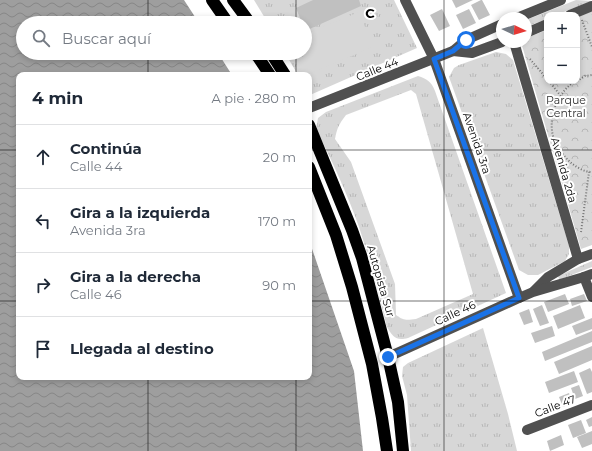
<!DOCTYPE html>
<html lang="es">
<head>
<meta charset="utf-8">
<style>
	:root { --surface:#fff; --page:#f2f2f3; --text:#1f2937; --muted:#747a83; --line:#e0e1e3 }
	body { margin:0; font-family:Montserrat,sans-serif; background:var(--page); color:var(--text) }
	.controls { position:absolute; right:12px; top:12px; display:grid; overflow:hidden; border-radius:8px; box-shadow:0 2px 6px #0003 }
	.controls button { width:36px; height:36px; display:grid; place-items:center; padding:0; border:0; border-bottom:1px solid var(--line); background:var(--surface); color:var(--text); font:20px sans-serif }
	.compass { position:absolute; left:496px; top:12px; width:36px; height:36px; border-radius:50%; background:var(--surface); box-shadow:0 2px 6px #0003; rotate:94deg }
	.stop { position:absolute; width:12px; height:12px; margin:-9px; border:3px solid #1a73e8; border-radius:50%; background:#fff }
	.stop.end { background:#1a73e8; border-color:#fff; box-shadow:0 1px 4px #0008 }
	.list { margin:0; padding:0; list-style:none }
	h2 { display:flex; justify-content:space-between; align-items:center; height:52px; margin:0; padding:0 16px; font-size:17px }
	h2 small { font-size:13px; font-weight:400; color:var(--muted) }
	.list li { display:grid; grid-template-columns:26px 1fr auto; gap:12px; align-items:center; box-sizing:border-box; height:64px; padding:0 16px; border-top:1px solid var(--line) }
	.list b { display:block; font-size:15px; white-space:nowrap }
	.list p { margin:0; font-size:13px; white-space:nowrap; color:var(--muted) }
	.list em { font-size:13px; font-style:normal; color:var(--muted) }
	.icon { flex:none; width:22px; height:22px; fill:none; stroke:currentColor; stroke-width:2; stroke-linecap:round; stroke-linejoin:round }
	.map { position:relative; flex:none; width:592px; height:451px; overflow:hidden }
	.search { position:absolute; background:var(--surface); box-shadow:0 2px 6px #0003; left:16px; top:16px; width:296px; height:44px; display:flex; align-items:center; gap:10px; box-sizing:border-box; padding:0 14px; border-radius:22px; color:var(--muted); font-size:15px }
	.panel { position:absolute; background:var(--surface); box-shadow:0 2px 6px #0003; left:16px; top:72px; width:296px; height:308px; border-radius:8px }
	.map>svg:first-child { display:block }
	.grass { fill:url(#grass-tufts); fill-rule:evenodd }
	.park { fill:url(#park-crowns) }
	.pitch { fill:#d7d7d7 }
	.water { fill:url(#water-waves) }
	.building { fill:#c0c0c0 }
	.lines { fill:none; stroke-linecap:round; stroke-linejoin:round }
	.path { stroke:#727272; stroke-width:2; stroke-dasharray:1 2; stroke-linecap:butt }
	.minor { stroke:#505050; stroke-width:10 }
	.highway { stroke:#000; stroke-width:12 }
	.route { stroke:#1a73e8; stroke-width:5 }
	.grid { fill:none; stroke:#000; stroke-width:1; stroke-opacity:0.55 }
	.labels { text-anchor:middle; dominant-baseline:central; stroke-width:4; stroke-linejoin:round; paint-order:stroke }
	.street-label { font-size:11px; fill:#000; stroke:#fff }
	.park-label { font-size:11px; fill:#2e2e2e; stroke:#fff }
	.grid-label { font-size:13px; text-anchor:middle; font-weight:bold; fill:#000; stroke:#fff; stroke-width:4; stroke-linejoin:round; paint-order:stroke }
</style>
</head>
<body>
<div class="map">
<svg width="592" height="451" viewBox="0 0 592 451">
	<defs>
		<pattern id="grass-tufts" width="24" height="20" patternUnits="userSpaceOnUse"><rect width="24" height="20" fill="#d7d7d7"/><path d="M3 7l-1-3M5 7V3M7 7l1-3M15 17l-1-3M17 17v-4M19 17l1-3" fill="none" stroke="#b7b7b7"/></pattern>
		<pattern id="park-crowns" width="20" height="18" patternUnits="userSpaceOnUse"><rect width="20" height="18" fill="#d7d7d7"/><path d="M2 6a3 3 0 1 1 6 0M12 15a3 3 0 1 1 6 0" fill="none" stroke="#b7b7b7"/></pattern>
		<pattern id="water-waves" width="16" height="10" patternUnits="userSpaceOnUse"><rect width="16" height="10" fill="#9e9e9e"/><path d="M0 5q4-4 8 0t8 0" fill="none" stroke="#868686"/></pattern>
	</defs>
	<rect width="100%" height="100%" fill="#fff"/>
	<g class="grass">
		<polygon points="254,0 394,0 417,48 310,95 309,75 298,75 285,53 305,53 305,23 268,23"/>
		<polygon points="576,0 592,1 556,15 547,15 547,19 526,27 526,20"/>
		<polygon points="496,52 506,54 513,60 569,246 569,254 565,261 538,275 528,275 519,270 449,77 454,68 459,65"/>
		<path d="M418 76C427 79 431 81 435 91L506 293 408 338C396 341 393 337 387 327 378 294 370 260 359 227 347 193 332 161 316 129L318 118 326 112ZM411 90 416 94 473 294 416 319C407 320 404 321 396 315L395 284 351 162 335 139C337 128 339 124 346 115Z"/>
		<polygon points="592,261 592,267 561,279 559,279 558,276"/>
		<polygon points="483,328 508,414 517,451 411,451 407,395 402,376 403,367 408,363"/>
	</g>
	<polygon class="park" points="592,11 592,245 581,249 521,42 526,42 526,38 547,30 547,81 577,81 577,17"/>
	<polygon class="pitch" points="359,12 373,47 310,74 302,53 305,53 305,34"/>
	<polygon class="water" points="0,0 184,0 199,23 23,23 23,53 218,53 232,75 19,75 19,377 309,377 309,240 354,371 363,451 0,451"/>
	<g class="building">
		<polygon points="313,0 359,0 361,6 305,31 305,23 302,23 296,8"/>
		<polygon points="452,0 473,0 456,8"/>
		<polygon points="481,0 482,0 490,15 479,20 471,5"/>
		<polygon points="442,9 450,26 439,31 430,15"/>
		<polygon points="469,9 476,23 463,29 456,15"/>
		<polygon points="565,294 569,304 548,312 544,302"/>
		<polygon points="584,294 587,301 572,306 570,299"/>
		<polygon points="542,305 549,323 540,326 533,309"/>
		<polygon points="580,305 585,318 558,329 553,316"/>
		<polygon points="529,309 533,322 524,325 519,313"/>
		<polygon points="592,318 592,329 576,335 572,326"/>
		<polygon points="552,326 555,336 535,343 531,333"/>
		<polygon points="592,331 592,342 545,361 542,352"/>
		<polygon points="592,346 592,360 559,374 554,362"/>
		<polygon points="590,368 592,372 592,392 587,394 579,373"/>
		<polygon points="574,371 578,382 549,393 545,382"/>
		<polygon points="579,385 583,396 575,399 571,388"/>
		<polygon points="569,393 572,403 563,407 559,397"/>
		<polygon points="592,417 592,426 589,427 586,420"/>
		<polygon points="581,420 586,433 573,438 568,425"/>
		<polygon points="592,431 592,444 582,448 577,437"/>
		<polygon points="561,435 564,445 550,451 547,441"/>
	</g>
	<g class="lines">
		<g class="path">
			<polyline points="582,20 592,47"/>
			<polyline points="530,59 547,79"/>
			<polyline points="549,81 560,95"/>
			<path d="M576 81C556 92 546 121 555 142 559 150 564 156 570 162 576 167 584 172 592 172"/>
			<polyline points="577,81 585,76 592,75"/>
			<polyline points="581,232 589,172"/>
		</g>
		<g class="minor">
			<polyline points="405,0 434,59 519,298"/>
			<polyline points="570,15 592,6"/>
			<polyline points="517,18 561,0"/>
			<polyline points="526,33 547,24"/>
			<polyline points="514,42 578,259"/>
			<polyline points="453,51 472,53 502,42"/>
			<polyline points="309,108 453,51 466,40 502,24"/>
			<polyline points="584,277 592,297"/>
			<polyline points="534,291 548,277 578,259 592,254"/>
			<polyline points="388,357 519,298 533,292 584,277 592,274"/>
			<polyline points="527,430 592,405"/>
		</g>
		<g class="highway">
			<polyline points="212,0 228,23"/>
			<polyline points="233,0 250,23"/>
			<polyline points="254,53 258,57 270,75"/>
			<polyline points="271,53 285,75"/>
			<polyline points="309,125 352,230 362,258 388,357 398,402 403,451"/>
			<polyline points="309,167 336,235 352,287 372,364 382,418 387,451"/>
		</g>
	</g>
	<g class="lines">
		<polyline class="route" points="388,357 519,298 434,59 453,51 466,40"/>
	</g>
	<path class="grid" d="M148 0V23M296 0V23M444 0V451M148 53V75M296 53V75M0 150H19M309 150H592M0 301H19M309 301H592M148 377V451M296 377V451"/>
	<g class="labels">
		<g class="street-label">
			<text transform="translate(377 69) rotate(-22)">Calle 44</text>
			<text transform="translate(477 143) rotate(71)">Avenida 3ra</text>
			<text transform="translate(564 170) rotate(74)">Avenida 2da</text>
			<text transform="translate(381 281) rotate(74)">Autopista Sur</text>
			<text transform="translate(455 313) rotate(-25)">Calle 46</text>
			<text transform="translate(555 406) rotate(-21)">Calle 47</text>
		</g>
		<g class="park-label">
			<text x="566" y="100">Parque<tspan x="566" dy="13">Central</tspan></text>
		</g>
	</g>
	<g class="grid-label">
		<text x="370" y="18">C</text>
	</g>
</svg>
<div class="controls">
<button>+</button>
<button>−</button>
</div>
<svg class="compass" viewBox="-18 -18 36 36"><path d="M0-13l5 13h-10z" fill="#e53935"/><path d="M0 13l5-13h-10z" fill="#747a83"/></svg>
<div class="stop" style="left:466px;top:40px"></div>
<div class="stop end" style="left:388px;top:357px"></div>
<div class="search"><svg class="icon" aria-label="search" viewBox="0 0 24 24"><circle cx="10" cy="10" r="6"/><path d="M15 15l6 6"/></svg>Buscar aquí</div>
<section class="panel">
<h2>4 min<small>A pie · 280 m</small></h2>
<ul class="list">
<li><svg class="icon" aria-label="ahead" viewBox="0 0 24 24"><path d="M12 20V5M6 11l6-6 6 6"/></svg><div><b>Continúa</b><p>Calle 44</p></div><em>20 m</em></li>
<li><svg class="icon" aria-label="left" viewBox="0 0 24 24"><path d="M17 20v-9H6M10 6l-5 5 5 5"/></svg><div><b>Gira a la izquierda</b><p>Avenida 3ra</p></div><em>170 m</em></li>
<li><svg class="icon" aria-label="right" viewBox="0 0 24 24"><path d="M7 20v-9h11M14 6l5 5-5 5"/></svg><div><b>Gira a la derecha</b><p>Calle 46</p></div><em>90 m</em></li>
<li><svg class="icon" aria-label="arrive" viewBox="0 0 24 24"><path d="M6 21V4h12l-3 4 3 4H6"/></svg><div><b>Llegada al destino</b></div></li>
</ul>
</section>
</div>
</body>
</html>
